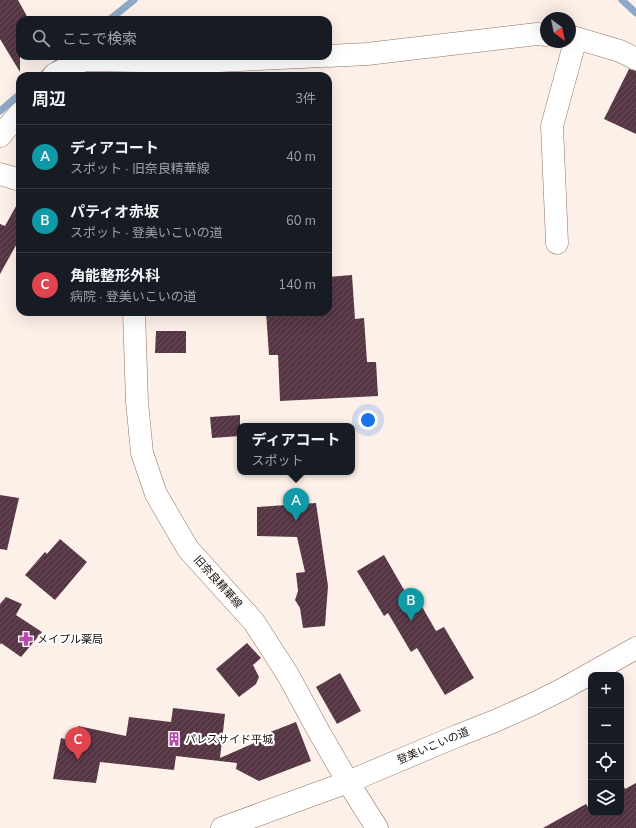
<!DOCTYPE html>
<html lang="ja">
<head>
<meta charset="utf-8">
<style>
	:root { --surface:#171b24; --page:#242831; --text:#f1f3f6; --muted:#9ea1a6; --line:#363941; --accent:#d93025 }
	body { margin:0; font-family:"Nunito Sans","Noto Sans JP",sans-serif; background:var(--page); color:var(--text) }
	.controls { position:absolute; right:12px; bottom:12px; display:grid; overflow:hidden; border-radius:8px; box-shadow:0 4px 16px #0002 }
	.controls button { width:36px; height:36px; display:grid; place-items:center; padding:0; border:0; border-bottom:1px solid var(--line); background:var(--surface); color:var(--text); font:20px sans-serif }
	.compass { position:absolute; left:540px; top:12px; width:36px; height:36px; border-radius:50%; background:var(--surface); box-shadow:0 4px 16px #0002; rotate:147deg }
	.you { position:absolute; left:368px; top:420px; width:14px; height:14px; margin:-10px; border:3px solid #fff; border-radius:50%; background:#1a73e8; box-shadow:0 0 0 6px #1a73e833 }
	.badge { display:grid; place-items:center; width:26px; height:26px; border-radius:50%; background:var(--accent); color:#fff; font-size:13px; font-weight:700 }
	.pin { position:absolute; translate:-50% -33px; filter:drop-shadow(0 1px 2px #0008) }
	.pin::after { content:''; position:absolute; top:21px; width:14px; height:12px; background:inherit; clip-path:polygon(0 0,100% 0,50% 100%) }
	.popup { position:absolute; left:237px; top:423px; width:118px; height:52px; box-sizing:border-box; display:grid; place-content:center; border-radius:8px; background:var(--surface); filter:drop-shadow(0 1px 3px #0005); font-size:13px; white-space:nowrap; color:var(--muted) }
	.popup b { font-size:15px; color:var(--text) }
	.popup::after { content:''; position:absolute; left:50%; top:100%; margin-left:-8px; border:8px solid transparent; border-top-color:var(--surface) }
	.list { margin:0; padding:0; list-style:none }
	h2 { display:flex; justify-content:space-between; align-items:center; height:52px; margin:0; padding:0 16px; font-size:17px }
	h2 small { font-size:13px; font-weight:400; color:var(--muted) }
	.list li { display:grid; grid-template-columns:26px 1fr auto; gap:12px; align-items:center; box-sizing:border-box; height:64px; padding:0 16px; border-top:1px solid var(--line) }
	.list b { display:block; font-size:15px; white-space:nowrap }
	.list p { margin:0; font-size:13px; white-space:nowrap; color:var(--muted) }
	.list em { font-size:13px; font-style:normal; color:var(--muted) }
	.icon { flex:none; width:22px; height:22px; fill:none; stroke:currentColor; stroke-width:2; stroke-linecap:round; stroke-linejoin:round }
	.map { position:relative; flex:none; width:636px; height:828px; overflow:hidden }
	.search { position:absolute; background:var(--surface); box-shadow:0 4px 16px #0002; left:16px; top:16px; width:316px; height:44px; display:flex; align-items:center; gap:10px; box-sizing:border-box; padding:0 14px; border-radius:12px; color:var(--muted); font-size:15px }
	.panel { position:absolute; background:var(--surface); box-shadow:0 4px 16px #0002; left:16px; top:72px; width:316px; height:244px; border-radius:12px }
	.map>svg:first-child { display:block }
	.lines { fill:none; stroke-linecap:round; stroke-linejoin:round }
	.stream { stroke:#8da9c6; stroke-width:7 }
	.building { fill:url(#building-hatch) }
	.minor-casing { stroke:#907464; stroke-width:23 }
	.tertiary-casing { stroke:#907464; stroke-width:23 }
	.minor { stroke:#fff; stroke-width:22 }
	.tertiary { stroke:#fff; stroke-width:22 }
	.labels { text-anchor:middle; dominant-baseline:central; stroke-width:4; stroke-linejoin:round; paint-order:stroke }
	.street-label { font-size:11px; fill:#180e08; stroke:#fff }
	.poi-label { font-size:11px; fill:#180e08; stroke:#fff; text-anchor:start }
</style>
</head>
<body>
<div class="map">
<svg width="636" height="828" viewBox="0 0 636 828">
	<defs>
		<pattern id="building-hatch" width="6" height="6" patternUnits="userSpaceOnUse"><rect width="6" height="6" fill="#563545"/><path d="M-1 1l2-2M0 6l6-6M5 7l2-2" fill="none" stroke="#6a4f5b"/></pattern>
	</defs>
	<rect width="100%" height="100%" fill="#fdf0e9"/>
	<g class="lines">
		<g class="stream">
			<polyline points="622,0 636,13"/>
			<polyline points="109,20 134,0"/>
			<polyline points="41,76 65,56"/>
			<polyline points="0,111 20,94"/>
		</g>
	</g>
	<g class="building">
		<polygon points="0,0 18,0 29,20 20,20 20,72 0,39"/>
		<polygon points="629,69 636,71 636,134 604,119"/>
		<polygon points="20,199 20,238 0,274 0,224 5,226"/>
		<polygon points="352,275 355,319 364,318 367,362 376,362 378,396 280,401 278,355 269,355 266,312 328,312 328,277"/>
		<polygon points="156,331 186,331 186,353 155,353"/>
		<polygon points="240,415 240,436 212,438 210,417"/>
		<polygon points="0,495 19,498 7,550 0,549"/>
		<polygon points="316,503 328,586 325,626 303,628 300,608 295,600 298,591 296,573 305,572 297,537 257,536 257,507"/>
		<polygon points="60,539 87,562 55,600 25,575 45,552 47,554"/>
		<polygon points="384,555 407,595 413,591 436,631 444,627 474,678 445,695 417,648 411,652 388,613 384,616 357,571"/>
		<polygon points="6,597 22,604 16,615 42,632 21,657 1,643 0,645 0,604"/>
		<polygon points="247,643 261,658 253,665 259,677 256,684 239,697 216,669"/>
		<polygon points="340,673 361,711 337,724 316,687"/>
		<polygon points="173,708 225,714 220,758 261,740 260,736 296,722 311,761 259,781 236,769 237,763 176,756 174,770 100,762 96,783 53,779 61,738 75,742 78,726 126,736 129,717 171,722"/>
		<polygon points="636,783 636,828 543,828 586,804 588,807 591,806 591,813 621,813 621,789 624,787 625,789"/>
	</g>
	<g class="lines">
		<defs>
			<g id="minor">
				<polyline points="570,38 576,38 620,51 636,59"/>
				<polyline points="328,56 367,54 537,34 546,35"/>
				<polyline points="53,76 55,74 84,60 198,62 322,56"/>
				<polyline points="0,136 20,113"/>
				<polyline points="557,243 552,126 576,38"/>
			</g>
			<g id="tertiary">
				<polyline points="0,174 20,180"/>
				<polyline points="134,312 137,402 142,453 156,494 188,549 254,622 288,675 319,732 348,782 377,828"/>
				<polyline points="222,828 348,782 457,736 495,721 533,704 563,689 636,648"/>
			</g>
		</defs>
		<use href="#minor" class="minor-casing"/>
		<use href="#tertiary" class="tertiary-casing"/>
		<use href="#minor" class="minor"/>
		<use href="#tertiary" class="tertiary"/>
	</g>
	<defs>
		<symbol id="pharmacy-bare" viewBox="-9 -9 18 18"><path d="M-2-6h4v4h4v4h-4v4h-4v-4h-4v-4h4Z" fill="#b54cae" stroke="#fff" stroke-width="2.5" paint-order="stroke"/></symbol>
		<symbol id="building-bare" viewBox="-9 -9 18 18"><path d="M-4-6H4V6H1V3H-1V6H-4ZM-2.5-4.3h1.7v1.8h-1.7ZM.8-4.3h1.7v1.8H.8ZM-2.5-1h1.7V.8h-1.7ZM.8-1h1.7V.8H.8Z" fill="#b54cae" stroke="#fff" stroke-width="2.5" paint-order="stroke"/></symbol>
	</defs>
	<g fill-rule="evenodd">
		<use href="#pharmacy-bare" x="16" y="629" width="20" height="20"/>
		<use href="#building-bare" x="164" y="729" width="20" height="20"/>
	</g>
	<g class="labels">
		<g class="street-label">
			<text transform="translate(218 582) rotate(48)">旧奈良精華線</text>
			<text transform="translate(433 746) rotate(-23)">登美いこいの道</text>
		</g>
		<g class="poi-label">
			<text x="37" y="639">メイプル薬局</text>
			<text x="185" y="739">パレスサイド平城</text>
		</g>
	</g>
</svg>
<div class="controls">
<button>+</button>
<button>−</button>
<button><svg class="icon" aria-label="locate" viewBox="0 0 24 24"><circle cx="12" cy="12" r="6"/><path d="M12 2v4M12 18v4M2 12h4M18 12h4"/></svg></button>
<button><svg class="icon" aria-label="layers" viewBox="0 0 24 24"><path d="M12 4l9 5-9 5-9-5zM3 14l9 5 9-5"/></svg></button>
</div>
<svg class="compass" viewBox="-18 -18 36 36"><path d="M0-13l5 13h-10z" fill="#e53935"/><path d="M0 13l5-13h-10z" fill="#9ea1a6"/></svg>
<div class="you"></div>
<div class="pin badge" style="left:296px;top:521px;background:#0f9aa8">A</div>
<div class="popup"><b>ディアコート</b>スポット</div>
<div class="pin badge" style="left:411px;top:621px;background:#0f9aa8">B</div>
<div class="pin badge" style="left:78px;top:760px;background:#e0444e">C</div>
<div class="search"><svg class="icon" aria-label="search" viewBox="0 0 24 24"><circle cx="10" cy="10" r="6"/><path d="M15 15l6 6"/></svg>ここで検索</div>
<section class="panel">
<h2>周辺<small>3件</small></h2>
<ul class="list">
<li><span class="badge" style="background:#0f9aa8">A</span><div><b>ディアコート</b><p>スポット · 旧奈良精華線</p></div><em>40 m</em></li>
<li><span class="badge" style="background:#0f9aa8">B</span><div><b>パティオ赤坂</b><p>スポット · 登美いこいの道</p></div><em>60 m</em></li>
<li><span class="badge" style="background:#e0444e">C</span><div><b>角能整形外科</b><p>病院 · 登美いこいの道</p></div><em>140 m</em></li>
</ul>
</section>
</div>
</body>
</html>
